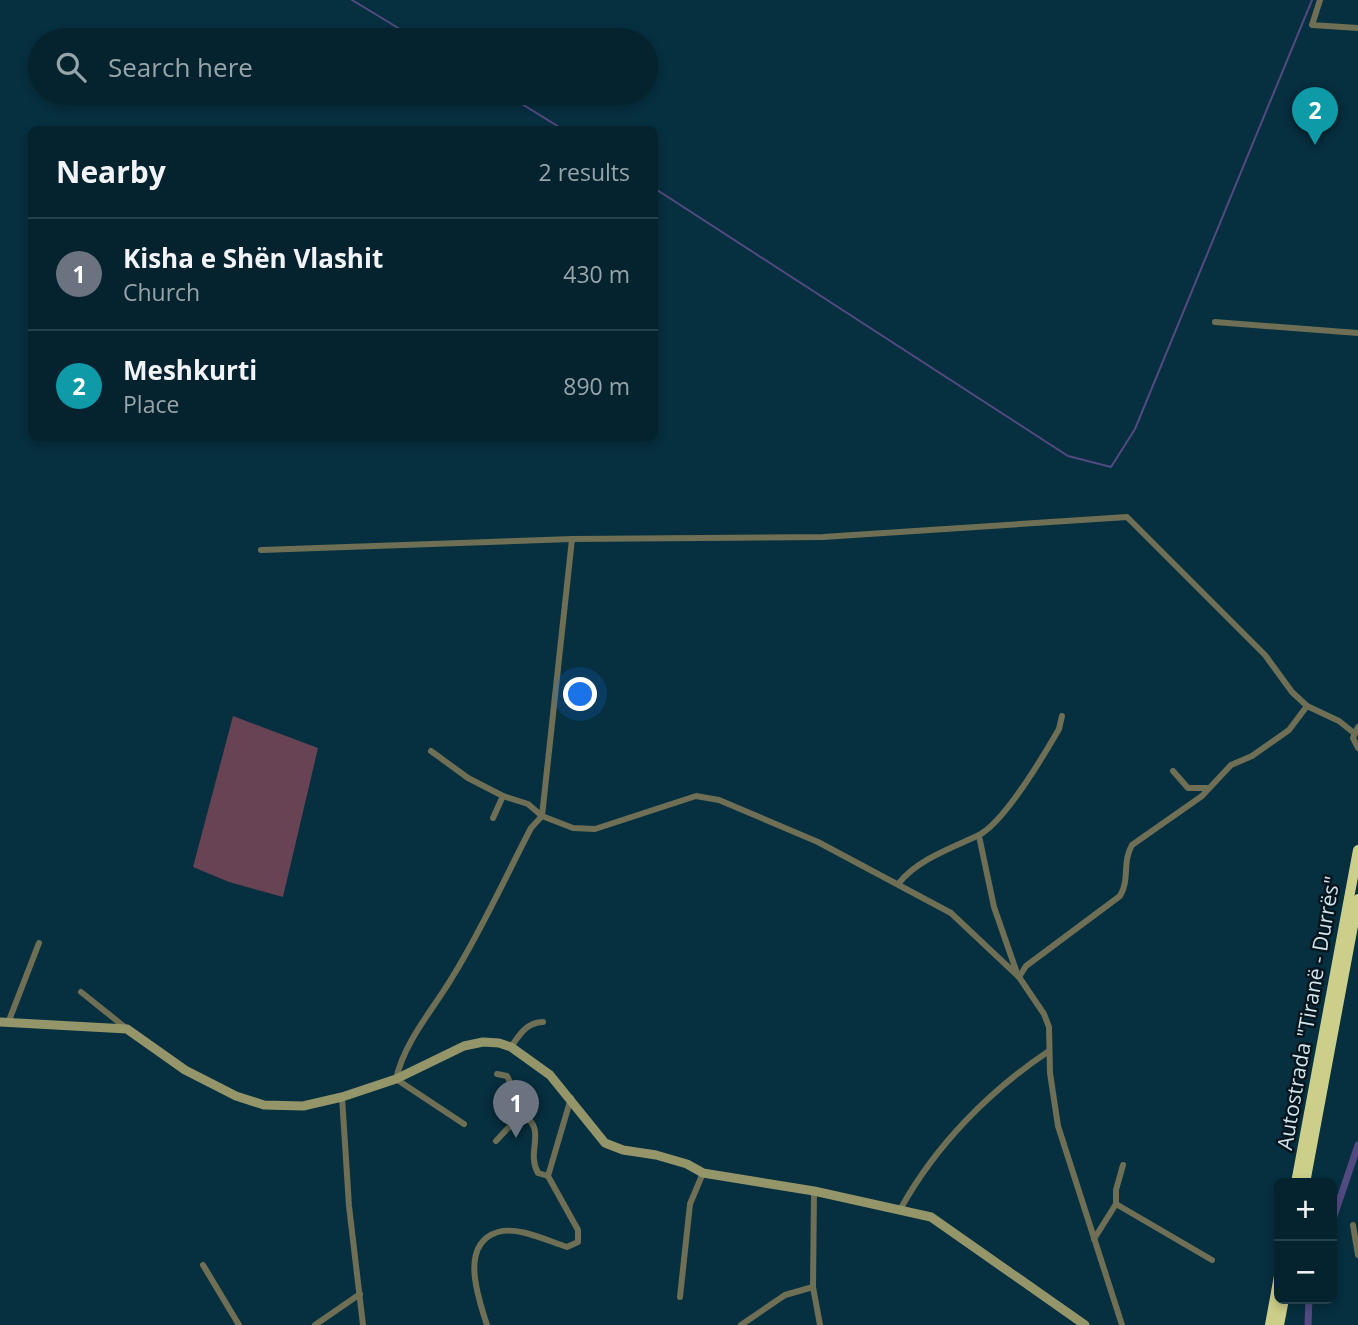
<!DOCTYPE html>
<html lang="en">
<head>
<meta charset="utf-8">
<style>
	:root { --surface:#04232f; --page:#0d2b37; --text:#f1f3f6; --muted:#97a4aa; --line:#25404b; --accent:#db2777 }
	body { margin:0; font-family:"Open Sans",sans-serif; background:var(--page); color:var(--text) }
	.controls { position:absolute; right:21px; bottom:21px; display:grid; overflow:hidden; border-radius:10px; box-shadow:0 4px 10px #0003 }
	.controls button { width:63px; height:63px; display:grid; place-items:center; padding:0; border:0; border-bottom:2px solid var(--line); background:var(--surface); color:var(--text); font:35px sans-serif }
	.you { position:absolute; left:581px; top:695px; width:24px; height:24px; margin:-18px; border:5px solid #fff; border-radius:50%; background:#1a73e8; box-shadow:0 0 0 10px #1a73e833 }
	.badge { display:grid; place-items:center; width:46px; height:46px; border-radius:50%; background:var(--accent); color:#fff; font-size:23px; font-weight:700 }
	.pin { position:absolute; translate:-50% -58px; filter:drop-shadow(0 2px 4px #0008) }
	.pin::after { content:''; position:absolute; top:37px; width:24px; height:21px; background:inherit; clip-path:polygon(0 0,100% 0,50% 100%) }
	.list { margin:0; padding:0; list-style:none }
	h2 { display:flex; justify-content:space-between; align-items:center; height:91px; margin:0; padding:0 28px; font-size:30px }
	h2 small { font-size:23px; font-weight:400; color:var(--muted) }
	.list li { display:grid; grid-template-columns:46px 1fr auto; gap:21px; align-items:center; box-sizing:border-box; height:112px; padding:0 28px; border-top:2px solid var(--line) }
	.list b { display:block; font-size:26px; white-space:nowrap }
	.list p { margin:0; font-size:23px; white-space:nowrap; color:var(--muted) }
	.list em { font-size:23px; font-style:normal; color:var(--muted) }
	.icon { flex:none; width:38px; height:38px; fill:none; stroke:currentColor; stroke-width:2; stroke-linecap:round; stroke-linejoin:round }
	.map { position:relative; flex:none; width:1358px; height:1325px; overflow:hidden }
	.search { position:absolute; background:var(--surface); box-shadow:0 4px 10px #0003; left:28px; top:28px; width:630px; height:77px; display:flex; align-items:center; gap:18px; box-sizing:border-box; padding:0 24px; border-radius:38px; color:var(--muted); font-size:26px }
	.panel { position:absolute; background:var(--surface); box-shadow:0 4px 10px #0003; left:28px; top:126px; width:630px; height:315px; border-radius:10px }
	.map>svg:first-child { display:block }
	.green { fill:#674354 }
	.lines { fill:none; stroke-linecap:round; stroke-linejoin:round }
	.stream { stroke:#534a82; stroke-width:2 }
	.canal { stroke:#534a82; stroke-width:7 }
	.street { stroke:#6e6f54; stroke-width:6 }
	.secondary { stroke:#94966a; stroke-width:9 }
	.highway { stroke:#cccf89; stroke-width:10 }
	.labels { text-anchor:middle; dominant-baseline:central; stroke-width:5; stroke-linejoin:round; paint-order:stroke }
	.street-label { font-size:21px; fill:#d1e5ef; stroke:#06151c }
</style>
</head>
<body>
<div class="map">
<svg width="1358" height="1325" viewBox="0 0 1358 1325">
	<rect width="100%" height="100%" fill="#062f3f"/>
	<polygon class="green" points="233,716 318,748 283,897 229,882 193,867"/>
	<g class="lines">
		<g class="stream">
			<polyline points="352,0 418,40"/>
			<polyline points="504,93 564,130"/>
			<polyline points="654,188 1068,456 1111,467 1135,429 1312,0"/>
		</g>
		<g class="canal">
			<polyline points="1332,1222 1358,1145"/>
			<polyline points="1308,1325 1309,1299"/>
		</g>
		<g class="street">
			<polyline points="1320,0 1312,25 1358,28"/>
			<polyline points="1215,322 1358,333"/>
			<polyline points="261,550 572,539 823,537 1127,517 1265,655 1292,692 1307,706 1339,721 1354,733"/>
			<polyline points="1358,727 1353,738 1358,748"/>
			<polyline points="431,751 468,778 503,796 528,804 542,816 573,828 595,829 696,796 719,800 818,842 951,913 1019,977 1044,1014 1049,1027 1050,1073 1058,1126 1122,1325"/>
			<polyline points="1173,771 1188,788 1208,788"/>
			<polyline points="493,818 503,796"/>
			<polyline points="979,836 994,907 1018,976"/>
			<path d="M899 883C917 860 951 848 977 836 1004 824 1044 755 1059 729L1062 716"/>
			<path d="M1019 977 1026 966 1120 896C1130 880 1122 862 1132 845L1202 796 1231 765 1252 756 1289 730 1307 706"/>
			<polyline points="81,992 126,1028"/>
			<polyline points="8,1023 39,943"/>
			<path d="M511 1047C519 1035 527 1022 543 1022"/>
			<path d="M497 1074 507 1076C515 1089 509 1103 521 1114"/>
			<polyline points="342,1097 349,1206 363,1325"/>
			<path d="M464 1124 396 1079C405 1040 433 1010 453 976 482 929 505 878 531 828L542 816 572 539"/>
			<path d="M496 1141 521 1114C549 1129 525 1150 538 1173L548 1176"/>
			<polyline points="814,1191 813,1287 820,1325"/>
			<polyline points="1116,1204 1212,1260"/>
			<path d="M901 1208C936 1145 989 1091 1049 1051"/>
			<polyline points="1353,1225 1358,1255"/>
			<polyline points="1094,1239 1116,1204 1116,1190 1123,1165"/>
			<polyline points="203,1265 239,1325"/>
			<polyline points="680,1297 690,1204 703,1173"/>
			<polyline points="315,1325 360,1294"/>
			<path d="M487 1325C479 1300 458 1244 498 1232 518 1226 548 1241 567 1247L578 1242V1230L548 1176 571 1098"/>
			<polyline points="741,1325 785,1295 813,1287"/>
		</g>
		<polyline class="secondary" points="0,1022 127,1029 185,1070 236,1096 264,1105 303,1106 342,1097 396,1079 464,1046 483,1042 499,1043 511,1047 550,1075 605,1143 623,1150 656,1155 687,1164 703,1173 814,1191 931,1217 1085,1325"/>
		<g class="highway">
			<polyline points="1296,1183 1358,850"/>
			<polyline points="1305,1183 1358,899"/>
			<polyline points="1270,1325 1279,1276"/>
			<polyline points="1279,1325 1284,1299"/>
		</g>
	</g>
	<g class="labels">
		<g class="street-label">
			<text transform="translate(1308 1013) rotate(-80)">Autostrada "Tiranë - Durrës"</text>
		</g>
	</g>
</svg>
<div class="controls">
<button>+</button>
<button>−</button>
</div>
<div class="you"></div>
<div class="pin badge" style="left:516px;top:1138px;background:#6b7280">1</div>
<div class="pin badge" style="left:1315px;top:145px;background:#0f9aa8">2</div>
<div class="search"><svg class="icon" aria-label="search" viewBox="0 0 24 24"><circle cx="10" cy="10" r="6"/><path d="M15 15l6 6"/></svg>Search here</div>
<section class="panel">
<h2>Nearby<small>2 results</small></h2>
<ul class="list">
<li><span class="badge" style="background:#6b7280">1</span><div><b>Kisha e Shën Vlashit</b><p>Church</p></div><em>430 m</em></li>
<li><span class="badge" style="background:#0f9aa8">2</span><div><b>Meshkurti</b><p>Place</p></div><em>890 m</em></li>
</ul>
</section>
</div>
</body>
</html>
